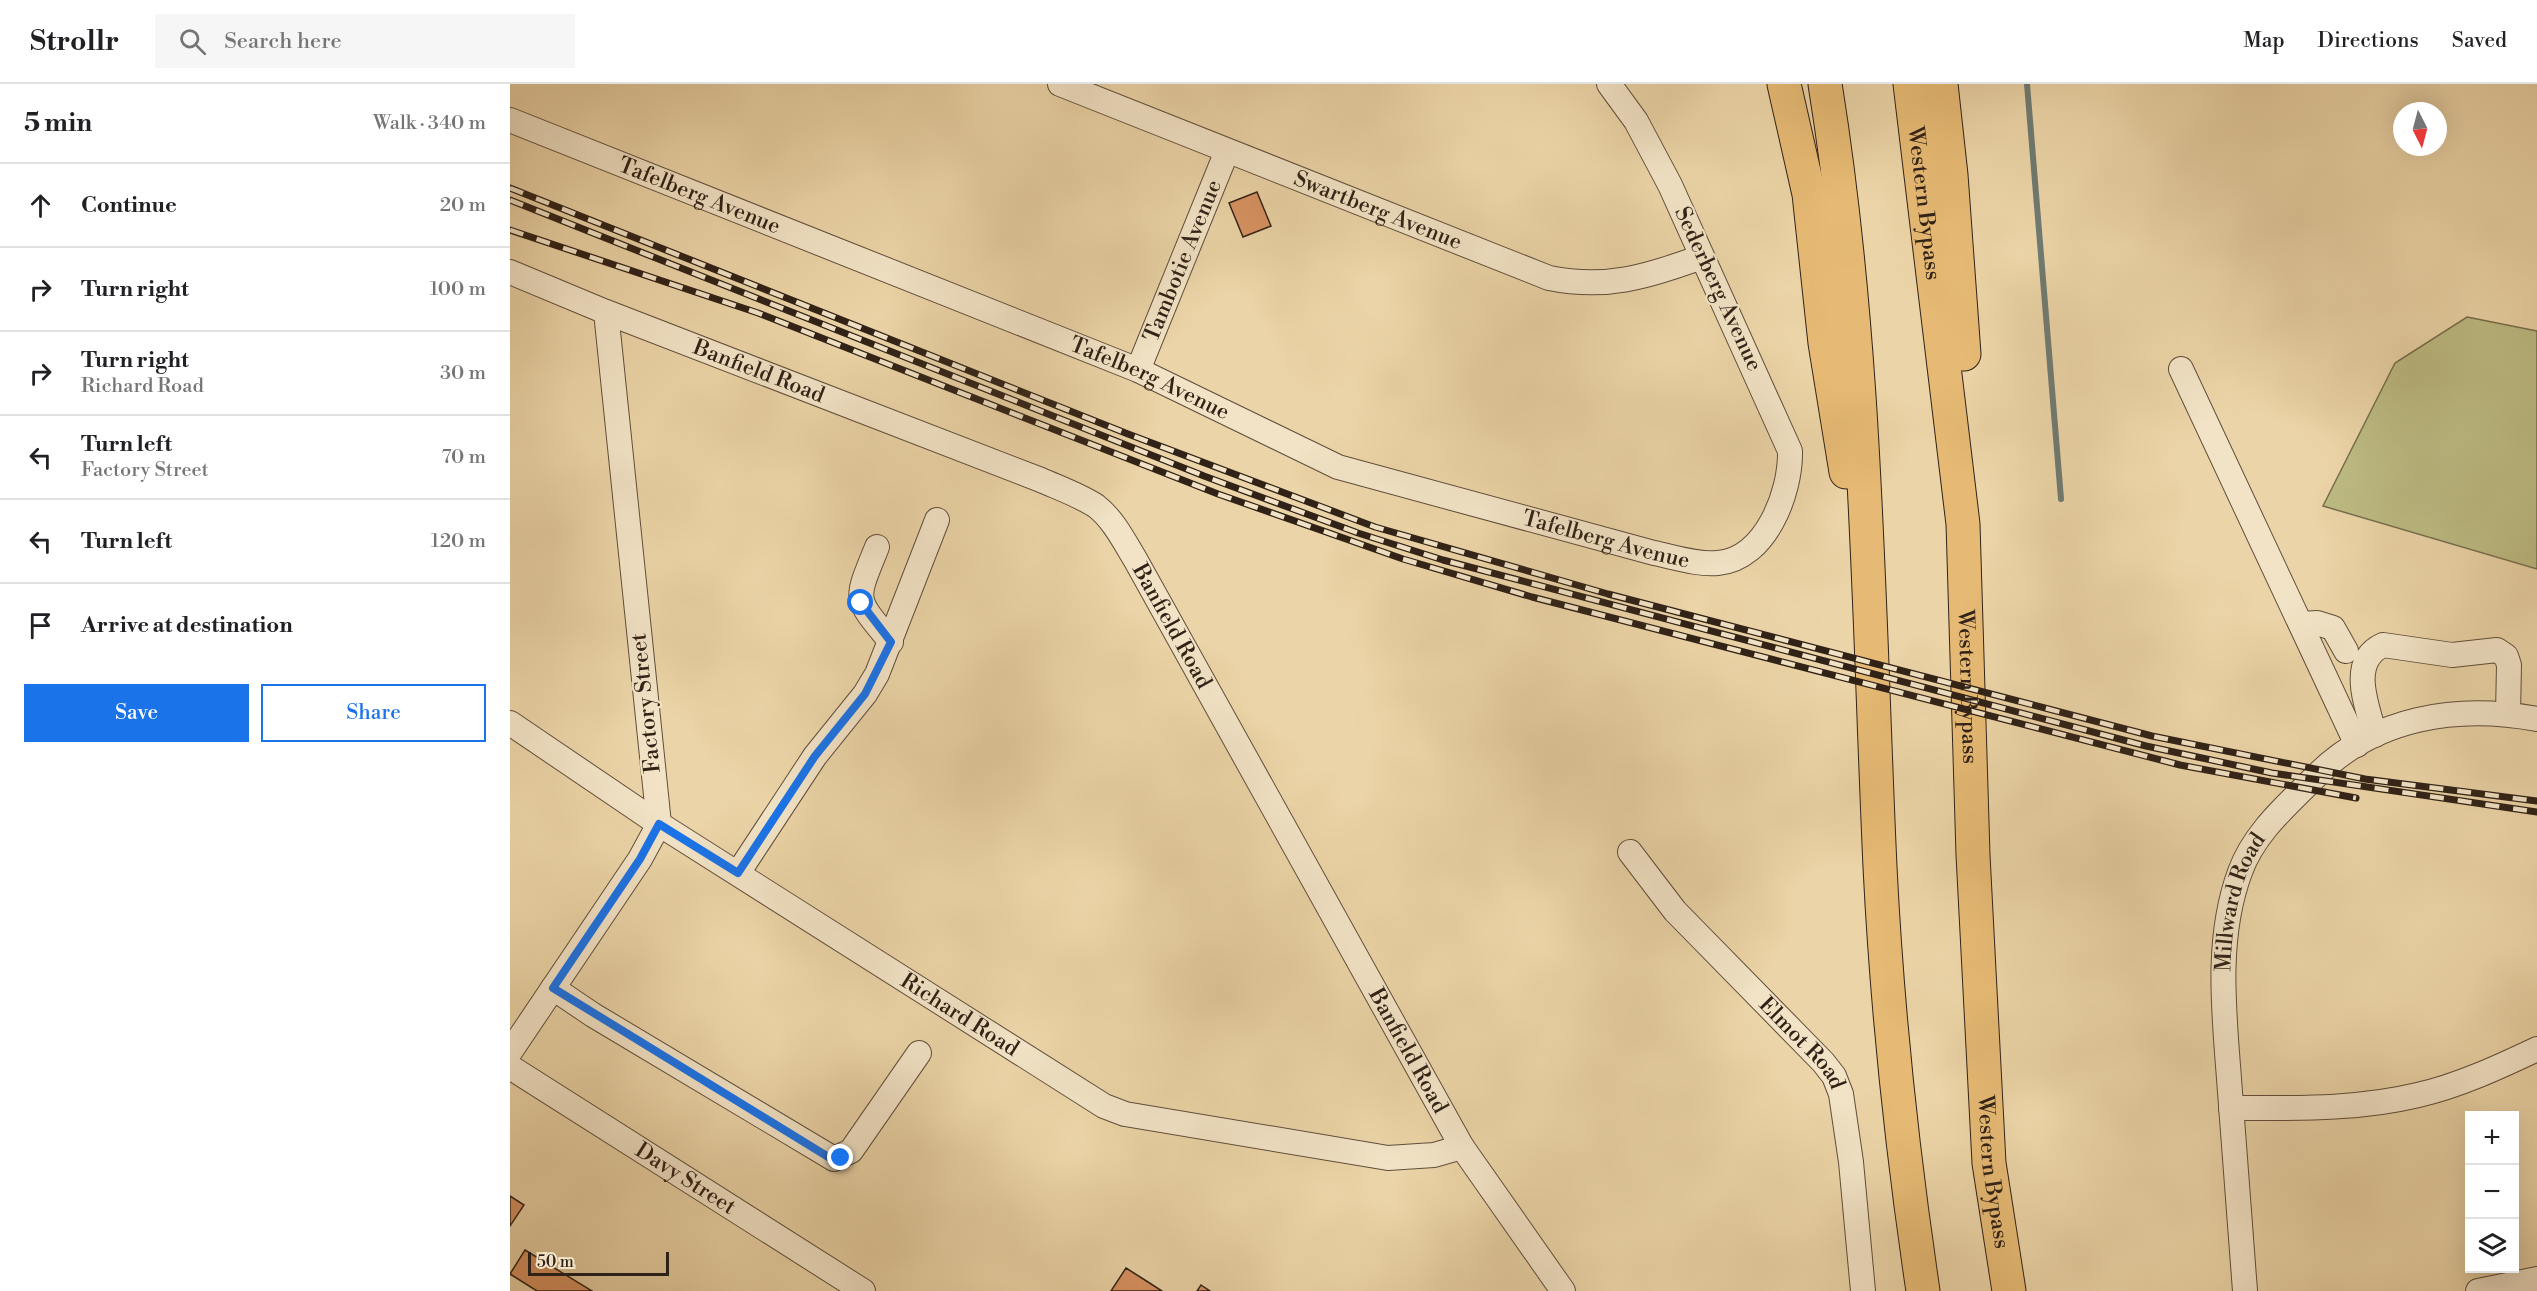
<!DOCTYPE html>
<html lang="en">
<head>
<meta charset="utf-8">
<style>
	:root { --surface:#fff; --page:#f6f6f6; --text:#202124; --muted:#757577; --line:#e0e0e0; --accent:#1a73e8 }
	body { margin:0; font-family:"Libre Bodoni",serif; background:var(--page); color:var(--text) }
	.controls { position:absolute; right:18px; bottom:18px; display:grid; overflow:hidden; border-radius:0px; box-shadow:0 6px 24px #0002 }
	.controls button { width:54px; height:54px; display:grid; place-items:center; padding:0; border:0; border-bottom:2px solid var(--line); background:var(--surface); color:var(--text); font:30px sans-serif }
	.compass { position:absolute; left:1883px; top:18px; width:54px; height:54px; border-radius:50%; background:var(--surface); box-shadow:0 6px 24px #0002; rotate:174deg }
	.scale { position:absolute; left:18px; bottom:15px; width:141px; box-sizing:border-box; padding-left:6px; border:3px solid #312217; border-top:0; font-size:16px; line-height:21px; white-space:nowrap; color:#312217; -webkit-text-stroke:4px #f2e3c6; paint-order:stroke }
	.stop { position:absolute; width:18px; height:18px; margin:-14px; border:4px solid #1a73e8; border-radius:50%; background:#fff }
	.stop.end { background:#1a73e8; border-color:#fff; box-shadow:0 2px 6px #0008 }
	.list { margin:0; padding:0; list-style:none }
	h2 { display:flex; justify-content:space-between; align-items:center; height:78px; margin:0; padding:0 24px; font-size:26px }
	h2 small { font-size:20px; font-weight:400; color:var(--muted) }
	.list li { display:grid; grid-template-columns:39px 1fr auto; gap:18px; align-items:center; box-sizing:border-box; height:84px; padding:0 24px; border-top:2px solid var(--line) }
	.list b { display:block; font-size:22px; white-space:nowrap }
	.list p { margin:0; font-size:20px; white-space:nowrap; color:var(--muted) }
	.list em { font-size:20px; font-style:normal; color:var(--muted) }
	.actions { display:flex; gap:12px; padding:18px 24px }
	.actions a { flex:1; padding:14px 0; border:2px solid var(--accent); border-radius:0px; text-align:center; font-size:21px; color:var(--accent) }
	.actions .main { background:var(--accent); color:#fff }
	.icon { flex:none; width:33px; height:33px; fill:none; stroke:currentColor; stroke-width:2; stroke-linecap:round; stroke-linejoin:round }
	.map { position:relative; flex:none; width:2027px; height:1207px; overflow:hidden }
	header { display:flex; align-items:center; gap:36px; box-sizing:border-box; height:84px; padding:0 30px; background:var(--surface); border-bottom:2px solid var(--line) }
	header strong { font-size:28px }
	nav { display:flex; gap:33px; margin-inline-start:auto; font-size:21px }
	.search { width:420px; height:54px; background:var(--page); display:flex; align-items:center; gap:15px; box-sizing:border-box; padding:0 21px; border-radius:0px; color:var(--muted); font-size:22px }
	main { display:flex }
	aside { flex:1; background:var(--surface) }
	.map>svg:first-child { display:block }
	.green { fill:#bdbb83; stroke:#776e4d; stroke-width:1.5 }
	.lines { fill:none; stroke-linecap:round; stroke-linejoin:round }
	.stream { stroke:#6f7b72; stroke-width:6 }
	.building { fill:#d89262; stroke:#312217; stroke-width:1.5 }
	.minor-casing { stroke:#604e3b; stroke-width:26 }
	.highway-casing { stroke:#312217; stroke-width:35 }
	.minor { stroke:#f2e3c6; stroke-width:24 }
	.highway { stroke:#e6ba74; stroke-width:33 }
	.rail-casing { stroke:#312217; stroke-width:7 }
	.rail { stroke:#f2e3c6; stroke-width:4.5; stroke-dasharray:14; stroke-linecap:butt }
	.route { stroke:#1a73e8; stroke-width:8 }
	.labels { text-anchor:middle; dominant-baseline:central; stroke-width:4.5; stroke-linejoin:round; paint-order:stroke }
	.street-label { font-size:22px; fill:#312217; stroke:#f2e3c6 }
</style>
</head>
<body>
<header>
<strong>Strollr</strong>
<div class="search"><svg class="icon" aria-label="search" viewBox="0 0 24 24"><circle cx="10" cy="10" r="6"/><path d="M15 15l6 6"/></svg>Search here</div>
<nav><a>Map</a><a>Directions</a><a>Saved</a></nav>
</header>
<main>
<aside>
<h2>5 min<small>Walk · 340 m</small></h2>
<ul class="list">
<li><svg class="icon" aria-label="ahead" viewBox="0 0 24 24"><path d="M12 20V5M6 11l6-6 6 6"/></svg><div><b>Continue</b></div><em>20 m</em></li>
<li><svg class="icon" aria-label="right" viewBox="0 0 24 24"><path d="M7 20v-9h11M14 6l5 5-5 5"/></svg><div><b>Turn right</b></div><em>100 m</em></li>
<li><svg class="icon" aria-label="right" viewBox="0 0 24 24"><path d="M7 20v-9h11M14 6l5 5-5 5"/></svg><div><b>Turn right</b><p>Richard Road</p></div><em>30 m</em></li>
<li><svg class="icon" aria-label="left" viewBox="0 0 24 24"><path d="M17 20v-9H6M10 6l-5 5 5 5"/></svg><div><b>Turn left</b><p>Factory Street</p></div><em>70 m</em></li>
<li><svg class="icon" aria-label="left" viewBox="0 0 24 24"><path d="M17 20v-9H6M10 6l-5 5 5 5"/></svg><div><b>Turn left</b></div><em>120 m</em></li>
<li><svg class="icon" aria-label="arrive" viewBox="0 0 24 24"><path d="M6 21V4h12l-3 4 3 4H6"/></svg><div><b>Arrive at destination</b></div></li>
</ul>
<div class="actions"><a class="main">Save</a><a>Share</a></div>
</aside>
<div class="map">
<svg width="2027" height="1207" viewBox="0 0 2027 1207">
	<rect width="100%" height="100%" fill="#ebd4a7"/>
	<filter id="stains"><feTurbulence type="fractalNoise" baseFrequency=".00333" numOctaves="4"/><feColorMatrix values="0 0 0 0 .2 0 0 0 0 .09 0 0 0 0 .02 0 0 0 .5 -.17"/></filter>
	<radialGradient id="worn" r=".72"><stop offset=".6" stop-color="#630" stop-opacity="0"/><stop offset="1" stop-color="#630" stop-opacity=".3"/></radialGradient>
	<polygon class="green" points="1957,233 2027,247 2027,485 1813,422 1885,279"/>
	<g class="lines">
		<polyline class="stream" points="1517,0 1551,415"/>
	</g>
	<g class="building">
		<polygon points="747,108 761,142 733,153 719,119"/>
		<polygon points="0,1112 14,1121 0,1142"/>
		<polygon points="15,1166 82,1207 27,1207 0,1190"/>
		<polygon points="616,1184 638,1198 652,1207 601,1207"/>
		<polygon points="691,1201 700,1207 687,1207"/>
	</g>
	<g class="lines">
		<defs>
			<g id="minor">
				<path id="s1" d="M550 0 1039 194C1098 206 1137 192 1192 173"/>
				<path id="s2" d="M0 36 628 286 828 383 1144 469C1164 473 1188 481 1208 479 1256 475 1281 408 1280 367L1160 101 1126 37 1099 0"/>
				<path id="s3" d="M0 188 96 228 531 396C549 404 569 411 586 422 603 435 614 457 625 475L952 1063 1053 1207"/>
				<polyline points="1671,285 1847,661"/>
				<path id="s4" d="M628 286 717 67"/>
				<path d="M367 463C345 518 343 512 381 558"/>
				<polyline points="1791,540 1807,539 1823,544 1836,567"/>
				<path id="s5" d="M0 639 149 740 594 1022 615 1030 878 1074 924 1071 952 1063"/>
				<path d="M1865 651C1857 622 1838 577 1873 561L1942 571 1987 566 1996 572 1999 581 1998 630"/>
				<path id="s6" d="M1120 768 1165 827 1313 978 1324 992 1331 1010 1341 1078 1353 1207"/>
				<polyline points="228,789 305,672 355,610 367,590 427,436"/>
				<polyline points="43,904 83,931 324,1075 341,1067 409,969"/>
				<polyline points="0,968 130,775 149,740 96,228"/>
				<path id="s7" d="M0 983 353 1207"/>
				<path d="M1721 1024C1784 1024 1846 1026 1908 1011 1948 1002 1989 983 2027 965"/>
				<path id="s8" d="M1735 1207C1730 1141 1725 1074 1720 1008 1715 936 1704 858 1730 788 1744 749 1776 722 1805 693 1864 633 1947 620 2027 635"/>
				<polyline points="1968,1207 2027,1195"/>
			</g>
			<g id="highway">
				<polyline points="1274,0 1299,110 1315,259 1336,388"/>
				<path d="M1315 0C1357 261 1358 520 1370 783 1377 925 1392 1066 1413 1207"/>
				<path id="s9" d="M1400 0 1453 440 1463 771 1479 1079 1499 1207"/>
				<polyline points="1431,0 1441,91 1454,270"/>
			</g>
		</defs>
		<use href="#minor" class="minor-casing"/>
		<use href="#highway" class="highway-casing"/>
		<use href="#minor" class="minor"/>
		<use href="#highway" class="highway"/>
		<defs>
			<g id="rail">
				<polyline points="0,104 618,350 865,443 1098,510 1642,652 1855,695 2027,717"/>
				<polyline points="0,116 694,392 848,449 933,476 1636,662 1762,689 2027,728"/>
				<polyline points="0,146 248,229 708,410 893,475 1022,513 1670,681 1846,714"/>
			</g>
		</defs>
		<use href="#rail" class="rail-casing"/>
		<use href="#rail" class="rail"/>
	</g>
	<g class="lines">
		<polyline class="route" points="331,1074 320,1074 43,904 130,775 149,740 228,789 305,672 355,610 381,558 351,519"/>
	</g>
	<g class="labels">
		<g class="street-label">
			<text stroke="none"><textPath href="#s2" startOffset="204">Tafelberg Avenue</textPath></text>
			<text stroke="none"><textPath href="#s9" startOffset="120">Western Bypass</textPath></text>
			<text stroke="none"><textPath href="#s1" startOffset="342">Swartberg Avenue</textPath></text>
			<text stroke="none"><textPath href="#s4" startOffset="118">Tambotie Avenue</textPath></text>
			<text transform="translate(1208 205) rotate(65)">Sederberg Avenue</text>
			<text stroke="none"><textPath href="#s3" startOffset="268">Banfield Road</textPath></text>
			<text stroke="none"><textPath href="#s2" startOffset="690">Tafelberg Avenue</textPath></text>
			<text stroke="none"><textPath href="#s2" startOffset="1176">Tafelberg Avenue</textPath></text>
			<text stroke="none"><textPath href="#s3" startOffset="774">Banfield Road</textPath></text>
			<text stroke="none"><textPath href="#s9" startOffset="606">Western Bypass</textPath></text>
			<text transform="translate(136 619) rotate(-96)">Factory Street</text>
			<text stroke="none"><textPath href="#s8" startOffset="392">Millward Road</textPath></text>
			<text stroke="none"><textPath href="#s5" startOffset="536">Richard Road</textPath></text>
			<text stroke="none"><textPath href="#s6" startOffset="258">Elmot Road</textPath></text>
			<text stroke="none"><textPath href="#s3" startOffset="1260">Banfield Road</textPath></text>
			<text stroke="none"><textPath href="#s9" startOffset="1092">Western Bypass</textPath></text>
			<text stroke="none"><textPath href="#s7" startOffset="208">Davy Street</textPath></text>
		</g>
	</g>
	<rect width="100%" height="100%" filter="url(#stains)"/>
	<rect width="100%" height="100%" fill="url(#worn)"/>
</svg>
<div class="controls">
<button>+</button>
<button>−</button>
<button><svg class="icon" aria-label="layers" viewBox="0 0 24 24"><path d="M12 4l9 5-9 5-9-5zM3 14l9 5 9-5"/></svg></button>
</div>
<svg class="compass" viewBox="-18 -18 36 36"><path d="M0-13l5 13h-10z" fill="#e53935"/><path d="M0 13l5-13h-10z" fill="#757577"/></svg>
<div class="scale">50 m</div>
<div class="stop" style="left:351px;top:519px"></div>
<div class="stop end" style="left:331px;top:1074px"></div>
</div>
</main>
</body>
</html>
